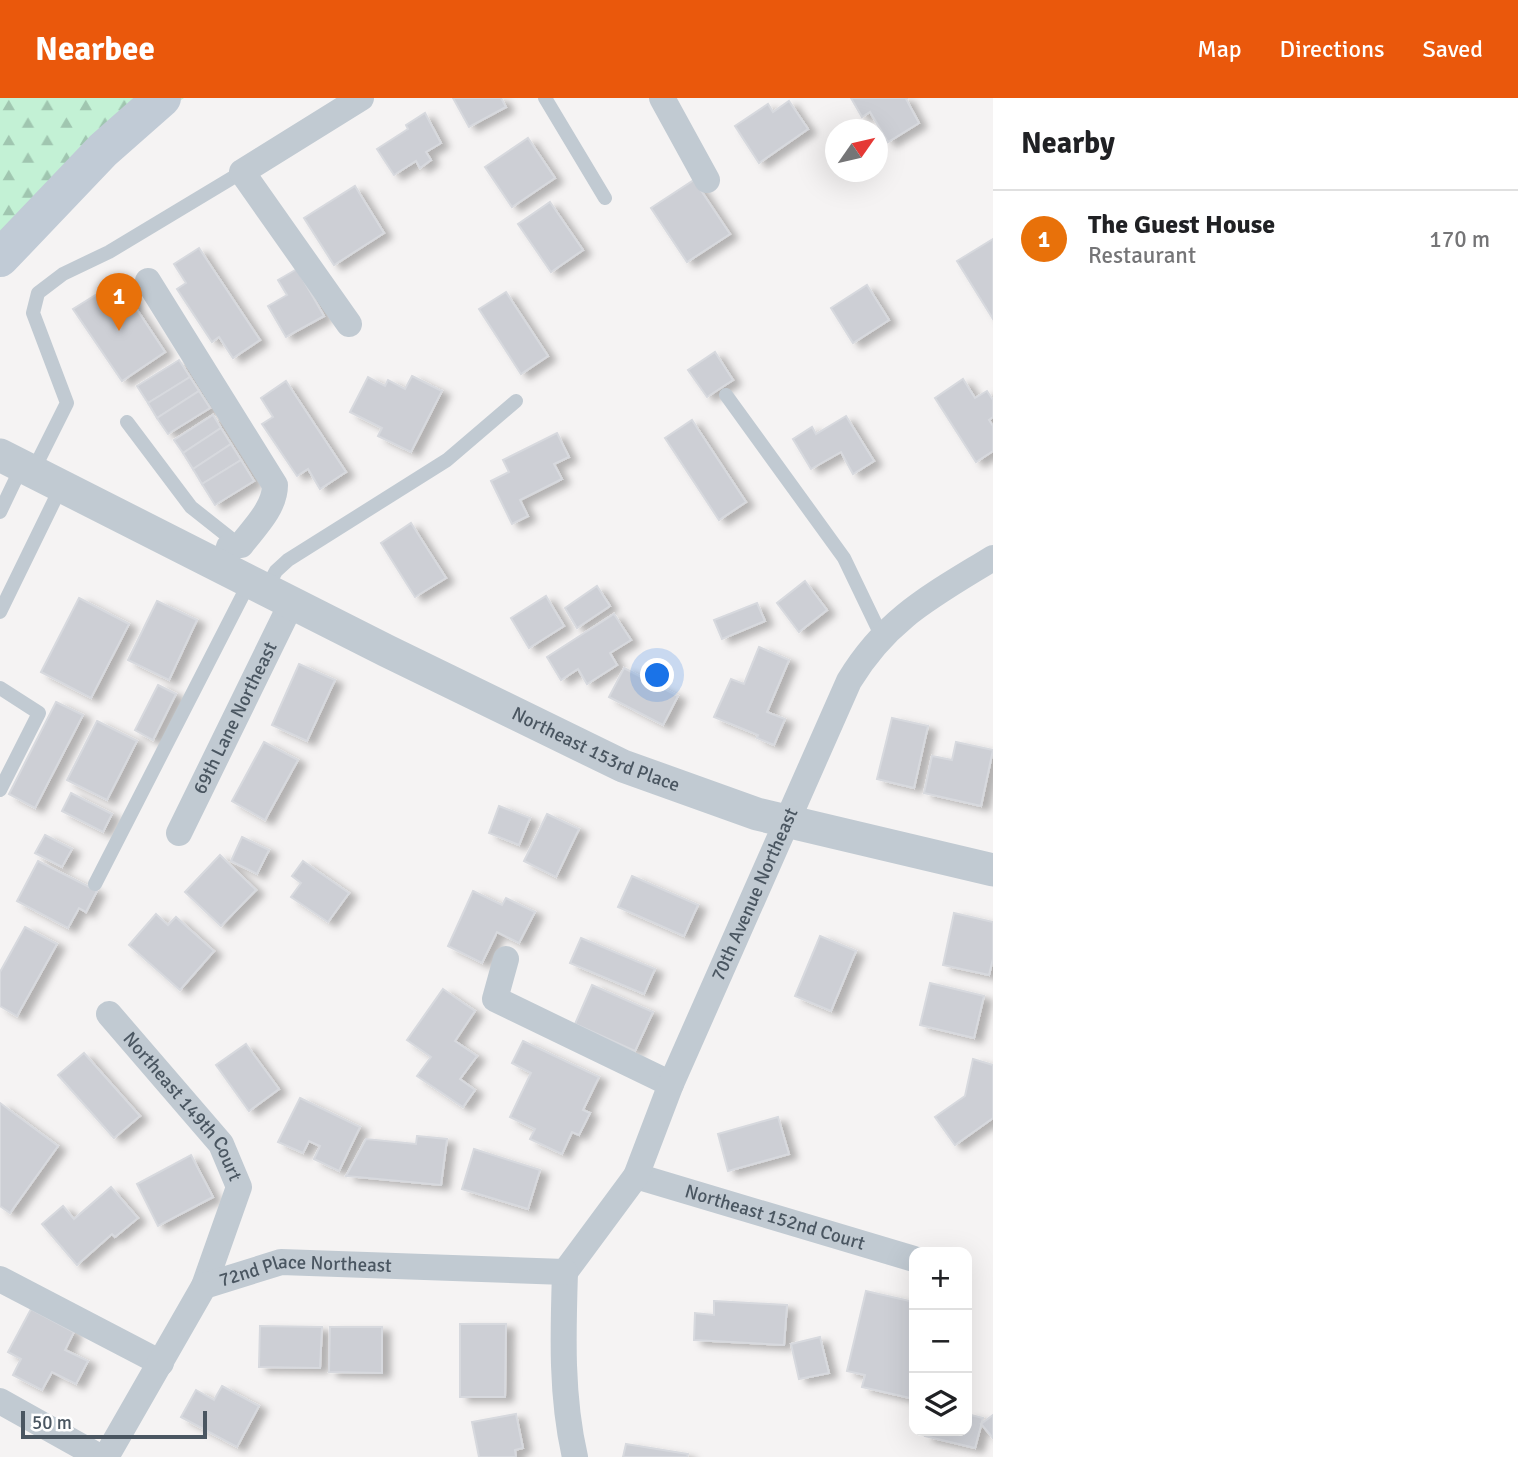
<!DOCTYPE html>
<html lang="en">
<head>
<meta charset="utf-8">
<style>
	:root { --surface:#fff; --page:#f6f6f6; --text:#202124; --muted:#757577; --line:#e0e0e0; --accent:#ea580c }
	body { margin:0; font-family:Signika,sans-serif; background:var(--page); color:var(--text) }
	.controls { position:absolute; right:21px; bottom:21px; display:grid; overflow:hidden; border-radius:14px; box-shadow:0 7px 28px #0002 }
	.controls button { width:63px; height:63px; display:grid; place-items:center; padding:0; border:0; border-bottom:2px solid var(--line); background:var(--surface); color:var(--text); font:35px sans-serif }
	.compass { position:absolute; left:825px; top:21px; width:63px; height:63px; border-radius:50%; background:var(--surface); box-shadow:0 7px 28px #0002; rotate:56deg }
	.scale { position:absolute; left:21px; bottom:18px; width:186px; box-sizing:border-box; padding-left:7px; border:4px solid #4a5661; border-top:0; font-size:19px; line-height:24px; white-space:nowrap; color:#4a5661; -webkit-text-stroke:5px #fff; paint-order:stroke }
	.you { position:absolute; left:658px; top:578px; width:24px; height:24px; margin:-18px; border:5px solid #fff; border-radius:50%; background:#1a73e8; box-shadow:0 0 0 10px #1a73e833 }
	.badge { display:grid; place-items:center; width:46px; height:46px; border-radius:50%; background:var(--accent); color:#fff; font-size:23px; font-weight:700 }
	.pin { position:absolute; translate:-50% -58px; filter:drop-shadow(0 2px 4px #0008) }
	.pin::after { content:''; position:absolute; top:37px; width:24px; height:21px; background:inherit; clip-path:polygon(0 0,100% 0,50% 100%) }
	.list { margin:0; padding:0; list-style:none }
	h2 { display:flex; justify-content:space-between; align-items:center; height:91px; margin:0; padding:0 28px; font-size:30px }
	h2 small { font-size:23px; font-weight:400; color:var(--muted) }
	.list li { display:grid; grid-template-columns:46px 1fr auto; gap:21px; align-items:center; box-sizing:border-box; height:98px; padding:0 28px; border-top:2px solid var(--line) }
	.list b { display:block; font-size:26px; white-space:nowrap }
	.list p { margin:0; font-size:23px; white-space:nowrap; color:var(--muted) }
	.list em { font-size:23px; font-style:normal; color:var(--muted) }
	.icon { flex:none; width:38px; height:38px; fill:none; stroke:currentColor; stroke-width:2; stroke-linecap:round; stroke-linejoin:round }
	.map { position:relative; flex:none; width:993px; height:1359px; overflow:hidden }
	header { display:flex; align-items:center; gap:42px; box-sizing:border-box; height:98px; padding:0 35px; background:var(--accent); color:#fff }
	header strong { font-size:33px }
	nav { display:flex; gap:38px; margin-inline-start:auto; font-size:24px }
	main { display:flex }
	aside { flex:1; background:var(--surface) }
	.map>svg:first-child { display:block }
	.forest { fill:url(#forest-firs) }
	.building { fill:#cdcfd5; stroke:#d7d9de; stroke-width:2; filter:url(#shadow) }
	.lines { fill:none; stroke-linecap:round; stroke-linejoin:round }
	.service { stroke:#c1cad2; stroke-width:14 }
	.minor { stroke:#c1cad2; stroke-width:26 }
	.tertiary { stroke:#c1cad2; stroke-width:33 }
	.secondary { stroke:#c1cbd6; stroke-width:38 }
	.labels { text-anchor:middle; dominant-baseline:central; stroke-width:5; stroke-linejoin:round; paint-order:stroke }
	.street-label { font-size:19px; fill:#4a5661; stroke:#fff }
</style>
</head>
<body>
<header>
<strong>Nearbee</strong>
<nav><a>Map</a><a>Directions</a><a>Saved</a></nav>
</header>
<main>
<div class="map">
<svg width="993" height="1359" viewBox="0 0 993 1359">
	<defs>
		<pattern id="forest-firs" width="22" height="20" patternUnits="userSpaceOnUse" patternTransform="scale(1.75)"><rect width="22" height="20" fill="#c3f1d5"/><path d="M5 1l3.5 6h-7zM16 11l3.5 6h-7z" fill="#a0c6b0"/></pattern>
		<filter id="shadow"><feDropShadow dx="8" dy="4.5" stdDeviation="3.5" flood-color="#0004"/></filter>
	</defs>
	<rect width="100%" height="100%" fill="#f5f3f3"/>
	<polygon class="forest" points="0,0 184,0 105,53 0,162"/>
	<g class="building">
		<polygon points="453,0 501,0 506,9 469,29"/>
		<polygon points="851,0 908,0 906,1 919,25 888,44 870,14 862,19"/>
		<polygon points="789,3 808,31 759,65 735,28 768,6 773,14"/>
		<polygon points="425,15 441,45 426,54 431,62 420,70 416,63 394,77 377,51 408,31 406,27"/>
		<polygon points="528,40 555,80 512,109 485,69"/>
		<polygon points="694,82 730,136 687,164 651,110"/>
		<polygon points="355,88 384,135 334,167 304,120"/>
		<polygon points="550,104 583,152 551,174 518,126"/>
		<polygon points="993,141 993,221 957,163"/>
		<polygon points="199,150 260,242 233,260 219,239 212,244 177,191 186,185 174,166"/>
		<polygon points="297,171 324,218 286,239 268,208 287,197 278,182"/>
		<polygon points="118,183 165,254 122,283 73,211"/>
		<polygon points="867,187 889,222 853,245 831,210"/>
		<polygon points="506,194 548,258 521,276 479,211"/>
		<polygon points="715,254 733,282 707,299 688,272"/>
		<polygon points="179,262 190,279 148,305 137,288"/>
		<polygon points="412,278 442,293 411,354 378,338 382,330 350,314 368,279 385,288 388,282 405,291"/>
		<polygon points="190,279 199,293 157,320 148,305"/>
		<polygon points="963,281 975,300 987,293 993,302 993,319 989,322 993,328 993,353 976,364 935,300"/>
		<polygon points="286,283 346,374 320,391 308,371 297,378 262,326 273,319 261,300"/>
		<polygon points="199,293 210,310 168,336 157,320"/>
		<polygon points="213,317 221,330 183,355 174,342"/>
		<polygon points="846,318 874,363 853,376 841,354 811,371 793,341 812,329 816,336"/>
		<polygon points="692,322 746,404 719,422 665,340"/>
		<polygon points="221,330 231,346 193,371 183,355"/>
		<polygon points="557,335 569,359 554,366 562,381 520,402 528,418 512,426 491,383 509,374 503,362"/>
		<polygon points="231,346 241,362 202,386 193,371"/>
		<polygon points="241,362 254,383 215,407 202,386"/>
		<polygon points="411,425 446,480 415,499 381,445"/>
		<polygon points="805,483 827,512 799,534 777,505"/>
		<polygon points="597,488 610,508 577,530 565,510"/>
		<polygon points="546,498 564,528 529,550 511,520"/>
		<polygon points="79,500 129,526 91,600 41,574"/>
		<polygon points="157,503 197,522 169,582 128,562"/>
		<polygon points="757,505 765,523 722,541 714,522"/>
		<polygon points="614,516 631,542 610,555 617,567 587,586 578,571 561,582 547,559"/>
		<polygon points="759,549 789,562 767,614 785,621 774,647 757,640 758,637 714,619 731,581 744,586"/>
		<polygon points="299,566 335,582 307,643 272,627"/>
		<polygon points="624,570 678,598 663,627 609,599"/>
		<polygon points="158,587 176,596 153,642 135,632"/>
		<polygon points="56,604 83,617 35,710 9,696"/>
		<polygon points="892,620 928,628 914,690 877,681"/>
		<polygon points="97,623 137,643 107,702 67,682"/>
		<polygon points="264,644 298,662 265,722 232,703"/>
		<polygon points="956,644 993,652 981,708 924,695 932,658 952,662"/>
		<polygon points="71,695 112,716 103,734 62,713"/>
		<polygon points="499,708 530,720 519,747 489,735"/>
		<polygon points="547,716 579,731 556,779 524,763"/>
		<polygon points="45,737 72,751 62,769 35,755"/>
		<polygon points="242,739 269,752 257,776 231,763"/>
		<polygon points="220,757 256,792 221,828 185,794"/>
		<polygon points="38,763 97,793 86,814 79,810 68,830 17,803"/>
		<polygon points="303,763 349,795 328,824 291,799 301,785 292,778"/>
		<polygon points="632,778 698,807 684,838 618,809"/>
		<polygon points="473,793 502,807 506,800 535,814 519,845 497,834 482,865 448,848"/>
		<polygon points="954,815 993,824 993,861 989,877 943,867"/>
		<polygon points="156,816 168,827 176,819 214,853 180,892 129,847"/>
		<polygon points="25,829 57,846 17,918 0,908 0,874"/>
		<polygon points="820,838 856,853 831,913 795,898"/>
		<polygon points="581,840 655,871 644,896 570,865"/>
		<polygon points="930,885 984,898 974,940 920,927"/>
		<polygon points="592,887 653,914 635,953 575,926"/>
		<polygon points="443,891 475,913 455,943 477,958 460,981 475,992 463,1009 417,978 431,959 407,942"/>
		<polygon points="523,943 599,979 583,1012 590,1015 579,1037 572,1034 562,1056 530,1041 535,1031 510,1019 531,975 512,965"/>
		<polygon points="246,946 279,991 249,1013 216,967"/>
		<polygon points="84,955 140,1018 114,1040 58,977"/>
		<polygon points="973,961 993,967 993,1020 955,1047 935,1019 965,998"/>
		<polygon points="300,1000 360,1029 339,1073 314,1061 320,1048 309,1043 303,1055 278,1044"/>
		<polygon points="0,1005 58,1048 10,1115 0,1108"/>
		<polygon points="778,1019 789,1056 728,1073 718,1036"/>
		<polygon points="417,1038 447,1041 441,1087 346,1078 366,1041 416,1046"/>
		<polygon points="474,1051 540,1072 528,1111 462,1091"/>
		<polygon points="191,1057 213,1099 158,1128 137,1086"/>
		<polygon points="111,1089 138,1120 115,1139 112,1136 77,1167 42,1126 63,1108 74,1121"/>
		<polygon points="866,1193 914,1204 914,1282 910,1300 862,1289 865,1277 847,1273"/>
		<polygon points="714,1203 787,1207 784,1247 694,1242 695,1215 714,1217"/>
		<polygon points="31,1211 74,1234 65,1252 88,1263 76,1286 52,1274 42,1292 13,1277 21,1261 8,1254"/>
		<polygon points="460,1226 506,1226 505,1299 460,1299"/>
		<polygon points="260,1228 322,1229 320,1270 259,1269"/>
		<polygon points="330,1229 382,1229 382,1275 329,1274"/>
		<polygon points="820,1239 829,1275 799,1281 791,1246"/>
		<polygon points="222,1288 259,1308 237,1349 181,1319 196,1292 214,1302"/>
		<polygon points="516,1316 523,1350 515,1352 516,1359 479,1359 472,1324"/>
		<polygon points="967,1316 983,1320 975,1350 925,1338 927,1333 967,1333"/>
		<polygon points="993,1317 993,1340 981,1326"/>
		<polygon points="626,1346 688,1356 687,1359 623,1359"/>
	</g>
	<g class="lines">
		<g class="service">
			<polyline points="545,0 605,100"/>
			<polyline points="726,297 844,460 881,537"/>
			<polyline points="127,324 191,409 239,447"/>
			<polyline points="33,373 67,305 33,215 38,195 63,176 109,154 242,74"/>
			<polyline points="0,414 22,368"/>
			<polyline points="266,491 276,473 288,462 447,362 516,303"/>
			<polyline points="0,514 61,389"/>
			<polyline points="0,590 39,615 0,692"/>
			<polyline points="95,786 250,483"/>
		</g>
		<g class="minor">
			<polyline points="662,0 707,82"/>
			<path d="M148 183 275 387C275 410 254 430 241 447L229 449 222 470"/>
			<polyline points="349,226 242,74 361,0"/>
			<path id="s1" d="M179 735 292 504"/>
			<polyline points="506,861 495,901 671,986"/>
			<path id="s2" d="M109 916 221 1046 239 1089 204 1188"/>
			<path id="s3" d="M636 1078 914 1161"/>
			<path id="s4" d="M565 1174 636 1078 671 986 849 583C887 520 933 497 993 460"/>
			<path d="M565 1174C563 1236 561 1299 575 1359"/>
			<polyline points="0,1181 161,1265"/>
			<polyline points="0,1303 100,1359"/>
			<path id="s5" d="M106 1359 204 1188 281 1164 565 1174"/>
		</g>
		<path class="tertiary" id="s6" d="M0 357 387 553 623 668 757 716 993 772"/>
		<polyline class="secondary" points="0,160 103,52 162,0"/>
	</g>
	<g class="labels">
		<g class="street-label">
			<text stroke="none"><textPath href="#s1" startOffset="128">69th Lane Northeast</textPath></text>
			<text stroke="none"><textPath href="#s6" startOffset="665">Northeast 153rd Place</textPath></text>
			<text stroke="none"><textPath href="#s4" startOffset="425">70th Avenue Northeast</textPath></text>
			<text stroke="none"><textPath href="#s2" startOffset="119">Northeast 149th Court</textPath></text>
			<text stroke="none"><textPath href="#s3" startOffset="145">Northeast 152nd Court</textPath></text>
			<text stroke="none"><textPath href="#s5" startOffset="301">72nd Place Northeast</textPath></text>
		</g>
	</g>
</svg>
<div class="controls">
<button>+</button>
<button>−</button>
<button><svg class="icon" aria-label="layers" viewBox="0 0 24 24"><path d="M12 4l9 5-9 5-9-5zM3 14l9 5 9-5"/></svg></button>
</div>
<svg class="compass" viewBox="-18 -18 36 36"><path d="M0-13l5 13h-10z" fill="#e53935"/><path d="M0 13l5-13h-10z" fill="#757577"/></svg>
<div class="scale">50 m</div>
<div class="you"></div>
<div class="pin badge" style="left:119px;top:233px;background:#e8710a">1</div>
</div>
<aside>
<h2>Nearby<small></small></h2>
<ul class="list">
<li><span class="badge" style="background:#e8710a">1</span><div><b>The Guest House</b><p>Restaurant</p></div><em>170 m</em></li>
</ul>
</aside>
</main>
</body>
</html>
